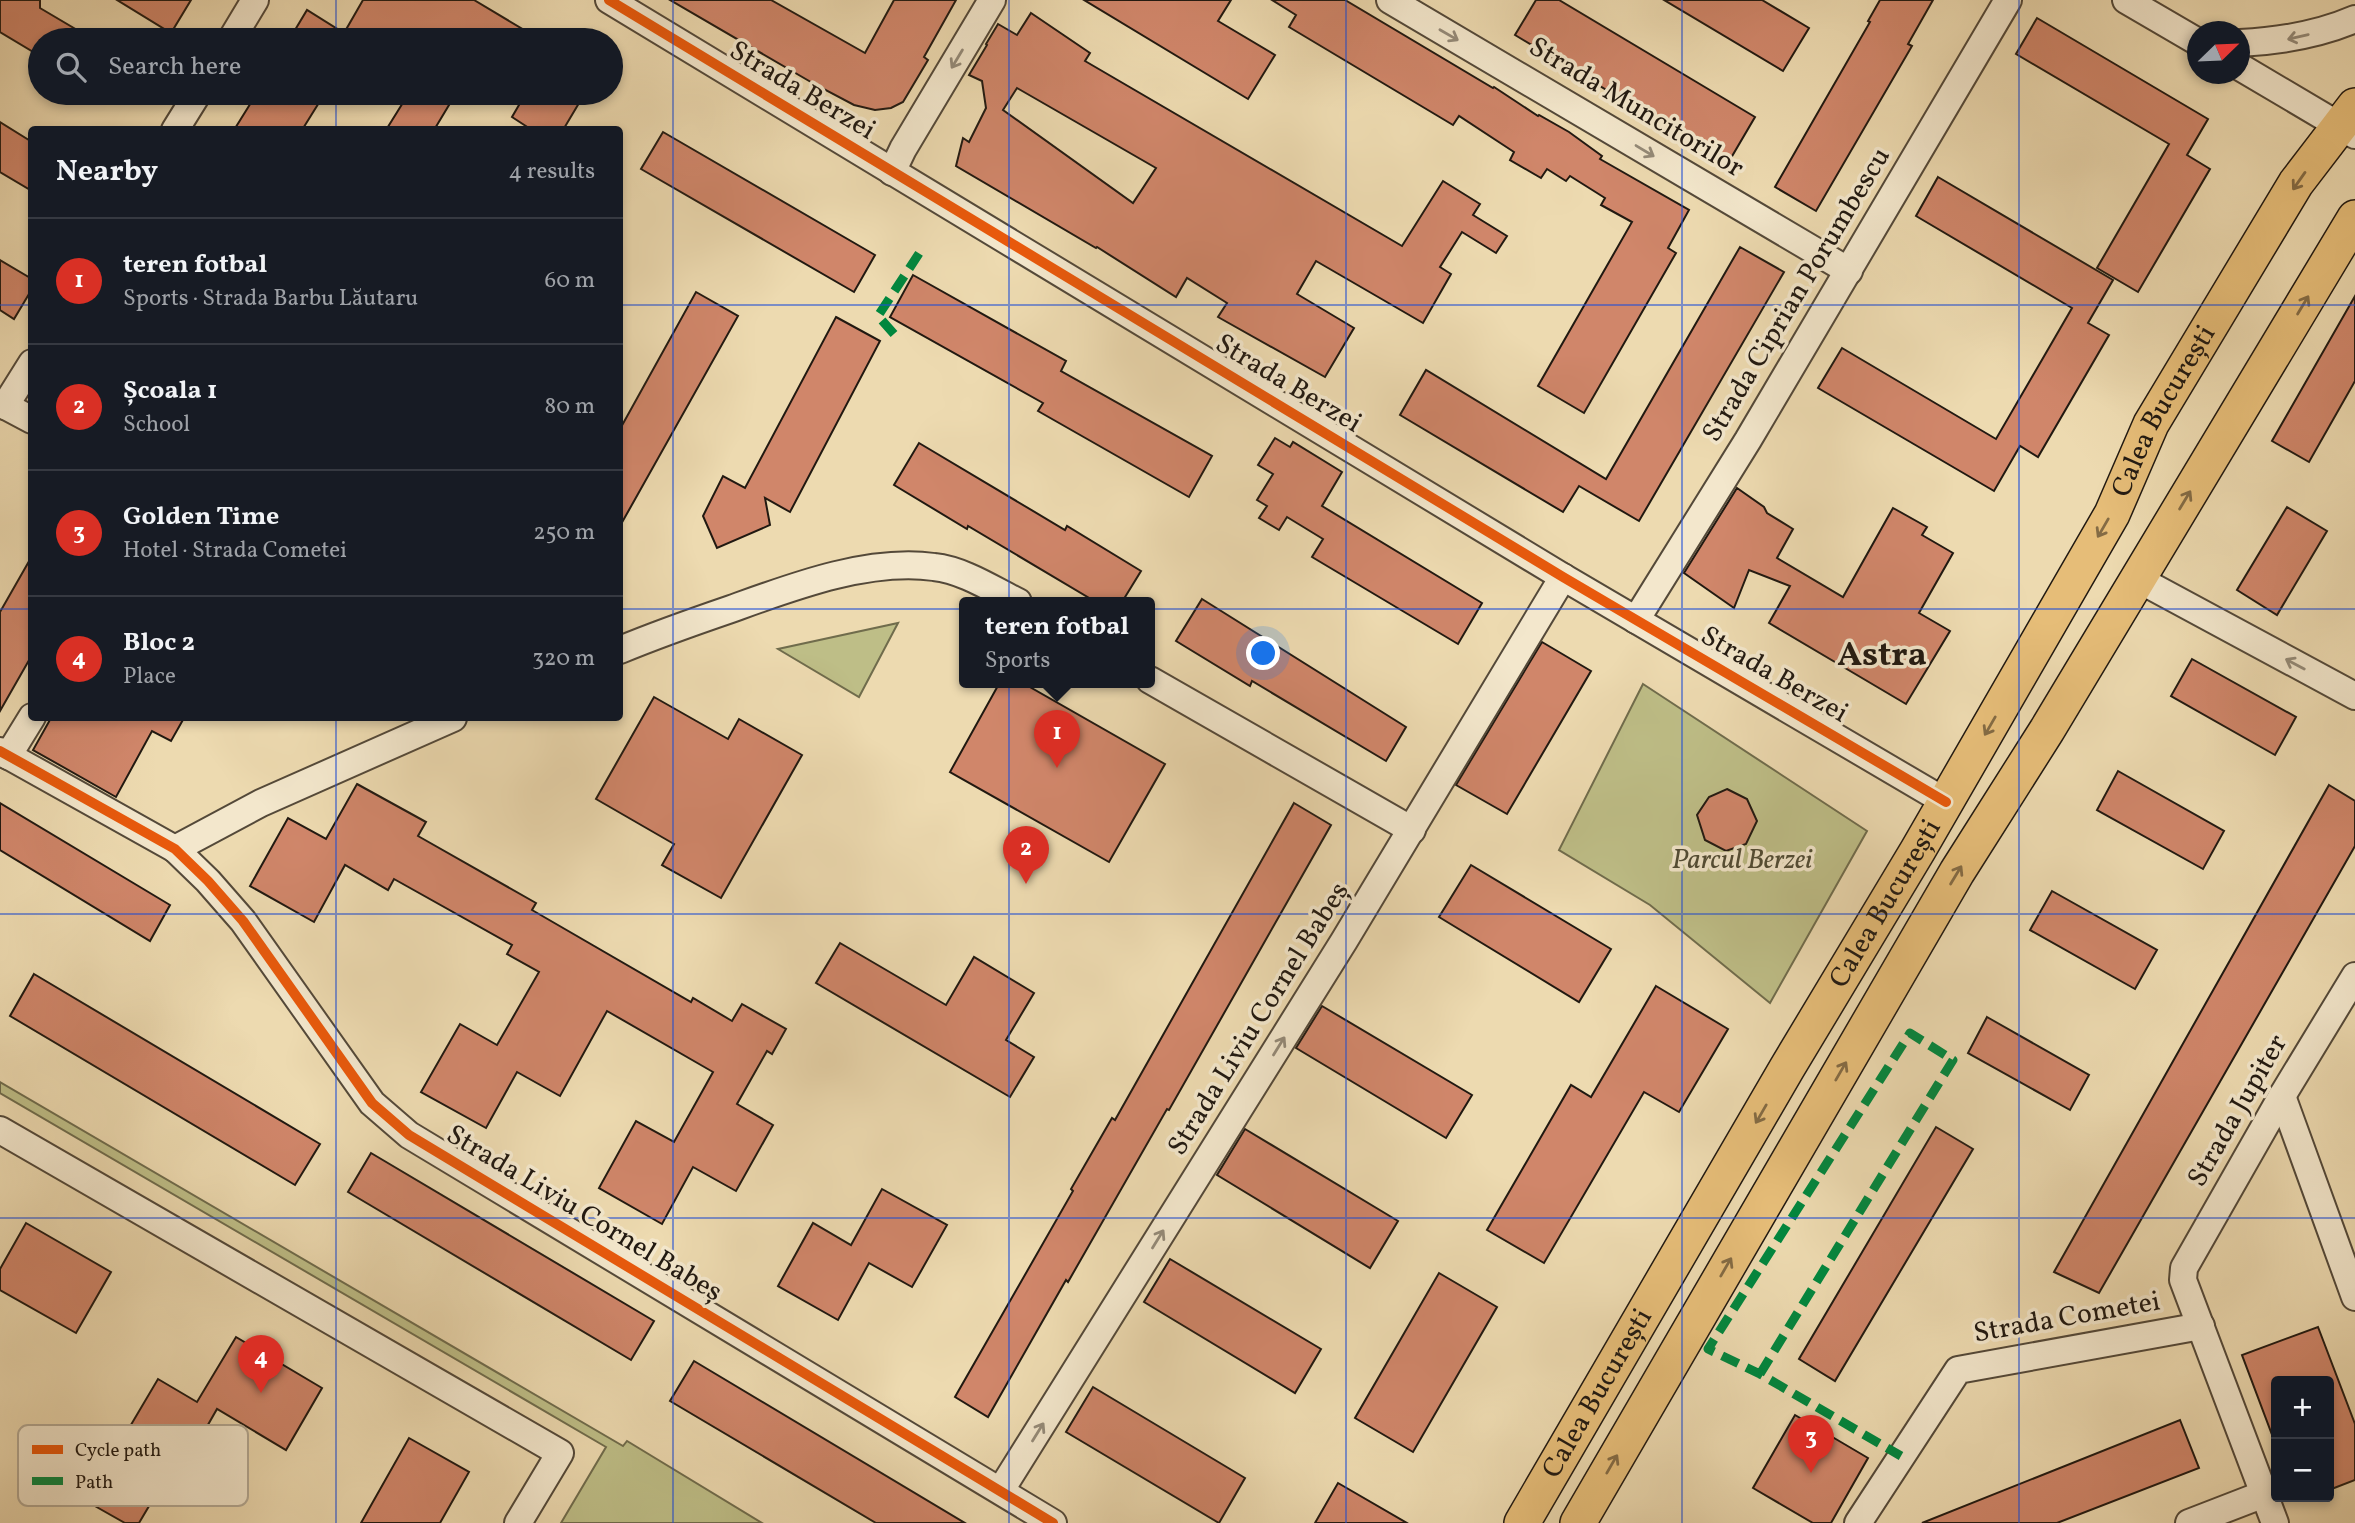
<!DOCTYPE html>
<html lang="en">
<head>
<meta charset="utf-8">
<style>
	:root { --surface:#171b24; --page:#242831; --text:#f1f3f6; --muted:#9ea1a6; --line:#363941; --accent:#d93025 }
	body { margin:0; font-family:Vollkorn,serif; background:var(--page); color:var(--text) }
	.controls { position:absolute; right:21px; bottom:21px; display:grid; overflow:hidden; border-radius:7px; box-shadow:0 4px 10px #0003 }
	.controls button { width:63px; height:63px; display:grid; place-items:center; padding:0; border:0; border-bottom:2px solid var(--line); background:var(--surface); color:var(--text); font:35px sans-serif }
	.compass { position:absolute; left:2187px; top:21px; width:63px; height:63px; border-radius:50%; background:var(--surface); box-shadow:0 4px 10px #0003; rotate:67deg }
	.you { position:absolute; left:1264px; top:654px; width:24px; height:24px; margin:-18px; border:5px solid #fff; border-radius:50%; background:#1a73e8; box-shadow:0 0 0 10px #1a73e833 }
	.badge { display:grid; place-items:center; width:46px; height:46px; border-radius:50%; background:var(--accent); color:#fff; font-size:23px; font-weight:700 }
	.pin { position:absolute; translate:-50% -58px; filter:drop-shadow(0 2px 4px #0008) }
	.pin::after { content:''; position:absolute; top:37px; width:24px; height:21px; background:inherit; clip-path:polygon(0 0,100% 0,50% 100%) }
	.popup { position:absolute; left:959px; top:597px; width:196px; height:91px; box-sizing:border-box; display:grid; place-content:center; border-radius:7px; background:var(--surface); filter:drop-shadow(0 2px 5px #0005); font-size:23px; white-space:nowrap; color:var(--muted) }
	.popup b { font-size:26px; color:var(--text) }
	.popup::after { content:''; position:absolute; left:50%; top:100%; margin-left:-14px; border:14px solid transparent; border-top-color:var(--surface) }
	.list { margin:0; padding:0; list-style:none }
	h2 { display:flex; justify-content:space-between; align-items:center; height:91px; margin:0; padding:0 28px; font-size:30px }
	h2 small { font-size:23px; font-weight:400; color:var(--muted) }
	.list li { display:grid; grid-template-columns:46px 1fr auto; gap:21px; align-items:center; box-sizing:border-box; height:126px; padding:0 28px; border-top:2px solid var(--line) }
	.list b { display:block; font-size:26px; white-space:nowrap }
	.list p { margin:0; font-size:23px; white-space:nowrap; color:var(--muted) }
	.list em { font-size:23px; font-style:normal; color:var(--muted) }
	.icon { flex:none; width:38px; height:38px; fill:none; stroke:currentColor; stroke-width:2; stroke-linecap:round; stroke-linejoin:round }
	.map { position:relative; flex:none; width:2355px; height:1523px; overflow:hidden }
	.search { position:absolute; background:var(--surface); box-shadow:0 4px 10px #0003; left:28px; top:28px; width:595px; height:77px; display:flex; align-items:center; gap:18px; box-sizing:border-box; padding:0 24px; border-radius:38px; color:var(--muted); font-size:26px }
	.panel { position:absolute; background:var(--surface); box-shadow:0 4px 10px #0003; left:28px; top:126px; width:595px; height:595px; border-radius:7px }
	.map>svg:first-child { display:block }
	.green { fill:#bebe87; stroke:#706c4c; stroke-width:2 }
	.building { fill:#d0866a; stroke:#211911; stroke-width:2; fill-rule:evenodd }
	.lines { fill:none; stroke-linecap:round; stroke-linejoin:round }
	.minor-casing { stroke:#544939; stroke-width:30 }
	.major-casing { stroke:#211911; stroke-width:38 }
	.minor { stroke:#f3e7cc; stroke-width:26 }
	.major { stroke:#e6bd78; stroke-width:35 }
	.quiet { stroke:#00873e; stroke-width:9; stroke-dasharray:18 9; stroke-linecap:butt }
	.cycleway-casing { stroke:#f3e7cc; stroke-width:15 }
	.cycleway { stroke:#e8590c; stroke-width:10 }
	.oneway { stroke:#948a78 }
	.oneway2 { stroke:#846b44 }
	.grid { fill:none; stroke:#1d4ed8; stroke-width:2; stroke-opacity:0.55 }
	.labels { text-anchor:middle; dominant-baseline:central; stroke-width:7; stroke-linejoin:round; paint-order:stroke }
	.street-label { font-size:28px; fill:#211911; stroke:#f3e7cc }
	.park-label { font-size:28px; font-style:italic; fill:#504b34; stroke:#f3e7cc }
	.district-label { font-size:35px; font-weight:bold; fill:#211911; stroke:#f3e7cc }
	.key { fill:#f3e7cc; stroke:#b4a994; stroke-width:2 }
	.key-label { font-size:19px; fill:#211911 }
</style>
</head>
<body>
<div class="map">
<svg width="2355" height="1523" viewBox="0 0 2355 1523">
	<rect width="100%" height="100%" fill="#eddab0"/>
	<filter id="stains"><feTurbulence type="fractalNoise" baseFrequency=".00286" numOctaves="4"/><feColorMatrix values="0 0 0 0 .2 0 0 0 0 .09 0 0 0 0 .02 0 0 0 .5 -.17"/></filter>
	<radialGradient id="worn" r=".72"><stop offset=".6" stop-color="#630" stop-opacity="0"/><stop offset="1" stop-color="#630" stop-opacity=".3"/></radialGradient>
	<g class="green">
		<polygon points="898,623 859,697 778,649"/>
		<polygon points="1643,684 1867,831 1770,1003 1650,905 1559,850"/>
		<polygon points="0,1082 623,1446 627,1441 762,1523 561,1523 606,1447 0,1093"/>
	</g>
	<g class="building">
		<polygon points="0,0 40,0 40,8 94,40 40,40 40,56 0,32"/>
		<polygon points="117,0 191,0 171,33"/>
		<polygon points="363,0 474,0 541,40 289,40 307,10 344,33"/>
		<polygon points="670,0 771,0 865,53 894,0 956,0 924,57 928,60 903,102 891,108 875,110 854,105 816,85"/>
		<polygon points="1084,0 1231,0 1218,21 1275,55 1248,99"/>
		<polygon points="1272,0 1345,0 1493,88 1494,87 1538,116 1539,115 1569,132 1602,156 1600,159 1689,210 1668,248 1676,253 1584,413 1538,386 1632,222 1601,205 1605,198 1570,176 1566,181 1547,169 1541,178 1510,160 1514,152 1459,116 1453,125 1289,27 1296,15"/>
		<polygon points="1536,0 1559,0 1755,117 1728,163 1515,35"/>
		<polygon points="1664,0 1762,0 1809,28 1783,71"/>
		<polygon points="1880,0 1933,0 1908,44 1912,46 1816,211 1775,187 1870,22 1868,21"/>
		<path d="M1031 13 1090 53 1085 61 1402 246 1443 181 1480 204 1473 215 1507 236 1496 253 1462 232 1440 267 1451 274 1423 323 1316 261 1297 294 1354 328 1325 377 1218 317 1227 303 1187 278 1176 297 1097 247 1096 248 956 166 963 138 969 142 986 108 982 81 969 75 987 45 986 44 998 24 1017 35ZM1017 88 1156 168 1133 203 1003 110Z"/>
		<polygon points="2037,18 2208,119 2187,155 2210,169 2138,292 2097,268 2169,144 2016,54"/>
		<polygon points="257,93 325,93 302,130 234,130"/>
		<polygon points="409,93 441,93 452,100 434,130 386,130"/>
		<polygon points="526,93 585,93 563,130 532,130 512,117"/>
		<polygon points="0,122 32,142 32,191 0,172"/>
		<polygon points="663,132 875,255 854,292 641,169"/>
		<polygon points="1938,177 2113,280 2088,323 2109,335 2038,457 2020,446 1994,491 1818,388 1842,348 1996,439 2072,308 1916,216"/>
		<polygon points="1740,247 1784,272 1639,521 1579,486 1563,512 1400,415 1426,370 1606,479"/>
		<polygon points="0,260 32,279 32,289 14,319 0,310"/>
		<polygon points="913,275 1066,361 1061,371 1212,456 1189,497 1038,411 1043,403 890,317"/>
		<polygon points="696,292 738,316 620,526 620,429"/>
		<polygon points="2355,296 2355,381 2309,462 2272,441"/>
		<polygon points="836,317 880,341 790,512 765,498 770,525 717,548 703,516 723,476 745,488"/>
		<polygon points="1275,438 1290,447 1293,442 1342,472 1322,506 1482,603 1458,644 1312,557 1323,539 1287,517 1279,530 1259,518 1267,506 1257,500 1273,474 1258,465"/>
		<polygon points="919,443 1065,530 1067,526 1141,571 1122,602 1096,602 968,526 967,529 894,485"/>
		<polygon points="1737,488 1764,507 1767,513 1793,529 1777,558 1843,597 1893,508 1927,527 1922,535 1953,553 1919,613 1950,631 1906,704 1769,623 1790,586 1749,570 1734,608 1684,573"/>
		<polygon points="2287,507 2327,531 2277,615 2237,590"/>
		<polygon points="32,556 32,655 0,711 0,612"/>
		<polygon points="1202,599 1406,727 1386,761 1252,681 1250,686 1176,641"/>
		<polygon points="1542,642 1591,671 1507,814 1456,785"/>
		<polygon points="2192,659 2296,717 2275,755 2171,696"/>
		<polygon points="1000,682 1021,682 1165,764 1109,862 950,772"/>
		<polygon points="654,697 728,739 739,719 802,755 721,898 662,865 674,844 596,799"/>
		<polygon points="51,718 184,718 171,741 152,731 116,797 33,750"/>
		<polygon points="2118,771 2224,831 2203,869 2097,810"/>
		<polygon points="357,784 426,822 418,836 536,903 532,910 691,1002 693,998 732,1021 742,1004 786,1029 772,1054 767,1051 737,1104 773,1125 736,1191 693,1167 662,1224 599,1188 636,1121 674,1142 713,1072 607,1011 560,1096 517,1072 486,1128 421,1092 460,1024 497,1045 539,972 507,954 512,945 394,879 388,890 345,865 314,922 250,886 288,818 326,839"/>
		<polygon points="2329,785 2355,801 2355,846 2099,1293 2054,1272"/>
		<polygon points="1727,789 1747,799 1757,821 1746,844 1726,851 1705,840 1697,815 1709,797"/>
		<polygon points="0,803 170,905 150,941 0,850"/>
		<polygon points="1294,803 1331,825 1169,1110 1167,1109 1068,1282 1066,1280 988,1417 955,1397 1073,1191 1071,1189 1112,1118 1115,1120"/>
		<polygon points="1471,865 1611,949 1579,1002 1439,917"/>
		<polygon points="2052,891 2157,950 2135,989 2030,930"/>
		<polygon points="840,943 946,1005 974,957 1034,993 1006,1040 1034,1057 1010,1097 816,983"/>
		<polygon points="34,974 320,1144 295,1185 10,1016"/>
		<polygon points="1656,986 1728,1029 1679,1112 1644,1092 1544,1263 1487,1230 1571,1085 1591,1097"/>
		<polygon points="1322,1006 1472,1095 1446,1138 1296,1048"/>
		<polygon points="1987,1017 2089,1075 2070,1110 1968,1053"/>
		<polygon points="1936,1127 1973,1149 1835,1381 1799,1359"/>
		<polygon points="1245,1129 1398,1221 1370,1268 1217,1175"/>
		<polygon points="371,1153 654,1321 631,1360 348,1192"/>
		<polygon points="882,1189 947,1225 912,1287 869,1263 838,1320 778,1286 813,1223 851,1245"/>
		<polygon points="26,1223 111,1272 76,1333 0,1290 0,1269"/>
		<polygon points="1170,1259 1321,1349 1295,1393 1144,1302"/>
		<polygon points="1439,1273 1497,1307 1413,1452 1355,1418"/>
		<polygon points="2318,1327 2355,1424 2355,1480 2329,1490 2329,1381 2276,1381 2276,1440 2274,1440 2242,1355"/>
		<polygon points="236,1337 322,1388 286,1450 217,1409 164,1502 155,1496 139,1523 125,1523 86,1501 158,1379 197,1402"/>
		<polygon points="694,1361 965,1523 876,1523 670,1401"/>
		<polygon points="1093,1387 1245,1478 1219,1523 1066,1432"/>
		<polygon points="1795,1415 1868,1458 1831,1523 1813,1523 1753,1488"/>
		<polygon points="2180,1420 2199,1468 2057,1523 1922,1523"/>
		<polygon points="409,1438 469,1472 440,1523 361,1523"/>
		<polygon points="1338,1483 1407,1523 1315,1523"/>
	</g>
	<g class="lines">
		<defs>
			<g id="minor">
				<polyline points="609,0 1563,577 1946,802"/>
				<polyline points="1390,0 1849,271"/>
				<polyline points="2126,0 2198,42"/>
				<polyline points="231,40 255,0"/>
				<path d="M2240 43C2280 41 2318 35 2355 19"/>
				<polyline points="2240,67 2355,135"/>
				<polyline points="175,130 198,93"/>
				<polyline points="892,172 903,149 992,0"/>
				<polyline points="0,403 32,420"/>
				<polyline points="5,406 32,363"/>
				<polyline points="2138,579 2355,696"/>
				<polyline points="1636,620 1748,440 2008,0"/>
				<path d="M620 650C656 635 693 622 731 609 792 587 868 558 934 567 963 570 992 589 1018 602"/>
				<polyline points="1150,680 1412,830"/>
				<polyline points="0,751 175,849 208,881 243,921 372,1103 409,1135 1053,1523"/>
				<polyline points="8,756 32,717"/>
				<polyline points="175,849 261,803 453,718"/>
				<polyline points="2282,1096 2355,1297"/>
				<polyline points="0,1130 560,1453 518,1523"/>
				<polyline points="1001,1490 1344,941 1563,577"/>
				<polyline points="1858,1523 1958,1370 2201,1326"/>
				<polyline points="2189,1523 2264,1494"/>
				<polyline points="2275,1523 2183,1280 2184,1268 2282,1096 2355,976"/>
			</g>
			<g id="major">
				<path id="s1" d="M1522 1523 1787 1068 1918 850 2112 514 2151 424 2296 183 2355 106"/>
				<polyline points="1578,1523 1957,872 2047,730 2355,218"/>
			</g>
		</defs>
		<use href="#minor" class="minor-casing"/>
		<use href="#major" class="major-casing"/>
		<use href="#minor" class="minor"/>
		<use href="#major" class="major"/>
		<g class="quiet">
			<polyline points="894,334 878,316 920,252"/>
			<polyline points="1760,1374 1953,1060 1910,1033 1708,1349 1760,1374 1901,1456"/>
		</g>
		<defs>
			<g id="cycleway">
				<polyline points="609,0 1563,577 1946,802"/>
				<polyline points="0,751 175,849 208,881 243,921 372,1103 409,1135 1053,1523"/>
			</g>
		</defs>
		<use href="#cycleway" class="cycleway-casing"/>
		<use href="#cycleway" class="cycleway"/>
	</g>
	<defs><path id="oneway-shaft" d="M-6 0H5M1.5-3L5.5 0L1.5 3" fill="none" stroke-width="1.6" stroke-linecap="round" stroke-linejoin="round" transform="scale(1.75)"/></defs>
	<g class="oneway">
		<use href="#oneway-shaft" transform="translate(1449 35) rotate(30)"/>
		<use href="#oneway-shaft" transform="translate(2298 37) rotate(167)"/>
		<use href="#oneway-shaft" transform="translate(957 59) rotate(121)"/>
		<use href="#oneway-shaft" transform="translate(1645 151) rotate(31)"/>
		<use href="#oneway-shaft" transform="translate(2295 664) rotate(-152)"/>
		<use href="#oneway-shaft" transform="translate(1279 1046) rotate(-58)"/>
		<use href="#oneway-shaft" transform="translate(1158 1239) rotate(-58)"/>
		<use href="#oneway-shaft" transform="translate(1038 1432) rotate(-58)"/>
	</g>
	<g class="oneway2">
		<use href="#oneway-shaft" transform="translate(2299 181) rotate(125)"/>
		<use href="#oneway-shaft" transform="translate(2303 305) rotate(-59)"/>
		<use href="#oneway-shaft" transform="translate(2185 500) rotate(-59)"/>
		<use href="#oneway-shaft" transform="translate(2103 528) rotate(120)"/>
		<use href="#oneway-shaft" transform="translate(1990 726) rotate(120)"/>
		<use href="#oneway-shaft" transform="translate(1956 875) rotate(-59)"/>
		<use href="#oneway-shaft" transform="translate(1841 1071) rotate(-60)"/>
		<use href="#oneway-shaft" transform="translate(1761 1114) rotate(120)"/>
		<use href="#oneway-shaft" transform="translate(1726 1267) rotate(-60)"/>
		<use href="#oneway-shaft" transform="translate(1612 1464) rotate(-60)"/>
	</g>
	<path class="grid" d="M336 0V40M673 0V1523M1009 0V1523M1346 0V1523M1682 0V1523M2019 0V1523M336 93V130M0 305H32M620 305H2355M0 609H32M620 609H2355M336 718V1523M0 914H2355M0 1218H2355"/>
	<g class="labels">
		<g class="street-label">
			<text transform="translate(802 91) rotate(31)">Strada Berzei</text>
			<text transform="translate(1636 108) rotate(31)">Strada Muncitorilor</text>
			<text transform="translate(1797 295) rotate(-59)">Strada Ciprian Porumbescu</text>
			<text transform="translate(1288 384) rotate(31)">Strada Berzei</text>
			<text stroke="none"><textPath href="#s1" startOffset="1284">Calea București</textPath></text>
			<text transform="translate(1774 675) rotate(30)">Strada Berzei</text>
			<text stroke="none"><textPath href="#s1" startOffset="718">Calea București</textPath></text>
			<text transform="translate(1259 1019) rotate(-58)">Strada Liviu Cornel Babeș</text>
			<text transform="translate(2238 1111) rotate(-60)">Strada Jupiter</text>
			<text transform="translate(584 1214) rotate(31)">Strada Liviu Cornel Babeș</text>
			<text transform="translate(2067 1318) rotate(-10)">Strada Cometei</text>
			<text stroke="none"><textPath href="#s1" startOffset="150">Calea București</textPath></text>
		</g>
		<g class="park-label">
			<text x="1742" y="860">Parcul Berzei</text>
		</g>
		<g class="district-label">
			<text x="1882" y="656">Astra</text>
		</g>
	</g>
	<rect x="18" y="1425" width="230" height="81" rx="10" class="key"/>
	<rect x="32" y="1445" width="31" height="9" fill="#e8590c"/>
	<rect x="32" y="1477" width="31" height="8" fill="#00873e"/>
	<g class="key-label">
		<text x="75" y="1456">Cycle path</text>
		<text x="75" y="1488">Path</text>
	</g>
	<rect width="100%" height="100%" filter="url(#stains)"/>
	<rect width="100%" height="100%" fill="url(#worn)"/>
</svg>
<div class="controls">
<button>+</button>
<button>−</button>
</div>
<svg class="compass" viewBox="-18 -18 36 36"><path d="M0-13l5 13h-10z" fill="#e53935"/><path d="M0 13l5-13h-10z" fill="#9ea1a6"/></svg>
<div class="you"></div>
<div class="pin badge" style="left:1057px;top:768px">1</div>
<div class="popup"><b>teren fotbal</b>Sports</div>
<div class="pin badge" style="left:1026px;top:884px">2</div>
<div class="pin badge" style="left:1811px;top:1473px">3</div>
<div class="pin badge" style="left:261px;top:1393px">4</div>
<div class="search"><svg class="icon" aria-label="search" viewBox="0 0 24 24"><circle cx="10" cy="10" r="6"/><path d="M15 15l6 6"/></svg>Search here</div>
<section class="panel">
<h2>Nearby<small>4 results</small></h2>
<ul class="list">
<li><span class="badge">1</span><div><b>teren fotbal</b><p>Sports · Strada Barbu Lăutaru</p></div><em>60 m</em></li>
<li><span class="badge">2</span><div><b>Școala 1</b><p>School</p></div><em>80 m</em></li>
<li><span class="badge">3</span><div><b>Golden Time</b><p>Hotel · Strada Cometei</p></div><em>250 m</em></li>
<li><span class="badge">4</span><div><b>Bloc 2</b><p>Place</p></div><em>320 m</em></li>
</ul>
</section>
</div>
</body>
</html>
